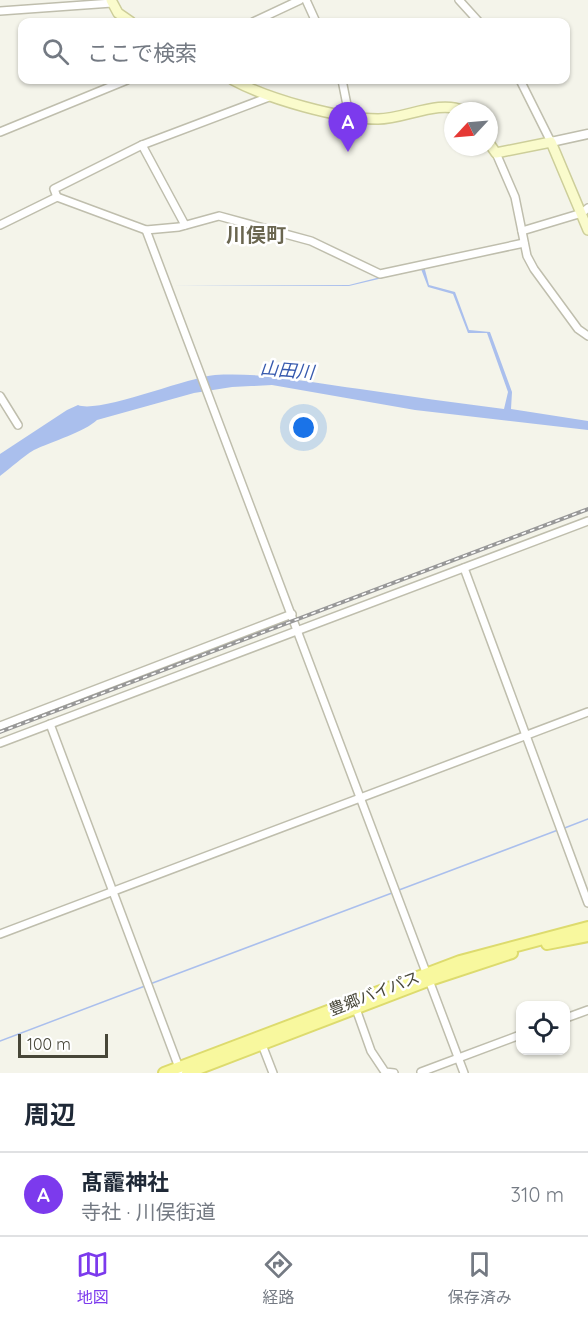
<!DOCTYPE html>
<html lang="ja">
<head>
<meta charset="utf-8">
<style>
	:root { --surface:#fff; --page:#f2f2f3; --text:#1f2937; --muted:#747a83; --line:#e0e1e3; --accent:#7c3aed }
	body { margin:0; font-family:Quicksand,"Noto Sans JP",sans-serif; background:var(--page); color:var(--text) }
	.controls { position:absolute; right:18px; bottom:18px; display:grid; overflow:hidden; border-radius:12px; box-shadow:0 2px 4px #0004 }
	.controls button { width:54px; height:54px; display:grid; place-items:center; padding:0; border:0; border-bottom:2px solid var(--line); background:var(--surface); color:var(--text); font:30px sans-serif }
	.compass { position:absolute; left:444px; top:102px; width:54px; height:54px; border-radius:50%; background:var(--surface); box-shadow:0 2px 4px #0004; rotate:244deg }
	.scale { position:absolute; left:18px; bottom:15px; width:90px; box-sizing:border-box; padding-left:6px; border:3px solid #474638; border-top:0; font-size:16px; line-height:21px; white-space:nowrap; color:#474638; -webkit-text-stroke:4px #fff; paint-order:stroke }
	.you { position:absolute; left:304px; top:428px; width:21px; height:21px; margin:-15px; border:4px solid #fff; border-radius:50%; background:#1a73e8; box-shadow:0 0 0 9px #1a73e833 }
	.badge { display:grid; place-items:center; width:39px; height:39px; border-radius:50%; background:var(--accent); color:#fff; font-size:20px; font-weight:700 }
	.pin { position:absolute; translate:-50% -50px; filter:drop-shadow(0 2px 3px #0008) }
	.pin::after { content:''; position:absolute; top:32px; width:21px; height:18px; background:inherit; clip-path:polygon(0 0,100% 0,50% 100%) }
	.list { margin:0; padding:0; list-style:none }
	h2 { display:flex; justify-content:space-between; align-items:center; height:78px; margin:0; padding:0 24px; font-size:26px }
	h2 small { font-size:20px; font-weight:400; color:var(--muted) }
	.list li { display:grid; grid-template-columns:39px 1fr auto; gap:18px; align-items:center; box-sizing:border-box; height:84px; padding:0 24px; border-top:2px solid var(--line) }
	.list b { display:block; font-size:22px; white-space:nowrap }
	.list p { margin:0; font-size:20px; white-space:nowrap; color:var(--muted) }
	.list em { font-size:20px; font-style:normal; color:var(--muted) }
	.icon { flex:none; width:33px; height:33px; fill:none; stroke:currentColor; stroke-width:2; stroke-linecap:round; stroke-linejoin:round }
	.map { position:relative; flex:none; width:588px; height:1073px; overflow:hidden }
	.search { position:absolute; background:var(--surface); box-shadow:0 2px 4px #0004; left:18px; right:18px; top:18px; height:66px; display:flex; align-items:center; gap:15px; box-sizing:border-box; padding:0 21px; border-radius:12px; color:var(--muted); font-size:22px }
	.sheet { height:162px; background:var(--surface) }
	nav { display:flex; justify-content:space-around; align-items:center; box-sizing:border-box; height:84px; border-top:2px solid var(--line); background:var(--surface); font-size:16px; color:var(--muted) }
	nav a { display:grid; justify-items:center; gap:3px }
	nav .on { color:var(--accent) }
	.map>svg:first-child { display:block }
	.water { fill:#aabfed }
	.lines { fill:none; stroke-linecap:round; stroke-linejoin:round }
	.stream { stroke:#aabfed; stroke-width:1.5 }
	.minor-casing { stroke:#bfbead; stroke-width:10 }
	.tertiary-casing { stroke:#bfbead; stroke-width:11 }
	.secondary-casing { stroke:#cdce9a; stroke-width:12 }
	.primary-casing { stroke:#dddb6e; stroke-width:14 }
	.minor { stroke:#fff; stroke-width:7 }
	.tertiary { stroke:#fff; stroke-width:8 }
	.secondary { stroke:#fafbcc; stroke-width:9 }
	.primary { stroke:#f8f89e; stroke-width:10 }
	.rail-casing { stroke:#989898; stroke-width:4 }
	.rail { stroke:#fff; stroke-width:1.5; stroke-dasharray:4.5; stroke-linecap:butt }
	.labels { text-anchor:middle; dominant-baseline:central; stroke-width:5; stroke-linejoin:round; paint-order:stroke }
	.street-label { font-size:16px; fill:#474638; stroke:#fff }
	.water-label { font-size:18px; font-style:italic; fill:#375aae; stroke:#fff }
	.quarter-label { font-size:20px; font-weight:bold; fill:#6a6650; stroke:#fff }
</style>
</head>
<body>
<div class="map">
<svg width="588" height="1073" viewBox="0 0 588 1073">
	<rect width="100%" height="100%" fill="#f4f4ea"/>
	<path class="water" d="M424 266 429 285 455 292 469 330 490 332 512 392 511 409 588 421V430L415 410 272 385 232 387 194 393 97 420C86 431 51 442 34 450 22 457 11 468 0 476V454L67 410 78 405C98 414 185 378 215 375 264 372 311 383 360 389 408 396 456 403 504 409L508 392 487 333H468L453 294 428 287 421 269 349 286H171L349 285Z"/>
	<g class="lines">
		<g class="stream">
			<polyline points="562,829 588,819"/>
			<polyline points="399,890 558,830"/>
			<polyline points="150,984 392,893"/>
			<polyline points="0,1041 145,986"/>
		</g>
		<defs>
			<g id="minor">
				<polyline points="306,0 316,22"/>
				<polyline points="459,0 479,22"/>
				<polyline points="0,11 112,3"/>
				<polyline points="253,22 300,0"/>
				<polyline points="342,80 349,115"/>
				<polyline points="520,80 551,142"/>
				<polyline points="0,132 127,80"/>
				<polyline points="142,145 185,225"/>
				<polyline points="496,153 515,197 527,256 534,269 578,329 588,336"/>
				<polyline points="57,197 54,189 142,145 269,97"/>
				<polyline points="0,225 57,197 146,230 179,227 219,216 311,241 380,274 524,243"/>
				<polyline points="146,230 464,1073"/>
				<polyline points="522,231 582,213 588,208"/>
				<polyline points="0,396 18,425"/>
				<polyline points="464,568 588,903"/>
				<polyline points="50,724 181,1073"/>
				<polyline points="0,726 292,614"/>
				<polyline points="0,743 588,521"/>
				<polyline points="0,934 588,712"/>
				<polyline points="355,1006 371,1051 385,1072 394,1073"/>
				<polyline points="566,1018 588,1010"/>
				<polyline points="261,1042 273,1073"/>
				<polyline points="421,1072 520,1035"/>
			</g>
			<polyline id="tertiary" points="551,142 588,134"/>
			<g id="secondary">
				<polyline points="111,0 118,13 131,22"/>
				<path d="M233 80C268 99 339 119 378 119 405 119 439 99 464 111"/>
				<polyline points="489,143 496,153 551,142 588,230"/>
			</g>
			<g id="primary">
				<polyline points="547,944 588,936"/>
				<polyline points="164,1073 460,961 588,927"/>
				<polyline points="187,1073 430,980 512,953"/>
			</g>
		</defs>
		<use href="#minor" class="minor-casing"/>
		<use href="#tertiary" class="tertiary-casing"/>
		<use href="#secondary" class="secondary-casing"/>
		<use href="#primary" class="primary-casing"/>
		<use href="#minor" class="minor"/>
		<use href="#tertiary" class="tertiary"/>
		<use href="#secondary" class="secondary"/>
		<use href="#primary" class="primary"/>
		<defs>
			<polyline id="rail" points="0,732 588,509"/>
		</defs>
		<use href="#rail" class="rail-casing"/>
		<use href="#rail" class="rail"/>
	</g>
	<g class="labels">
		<g class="street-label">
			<text transform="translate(374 993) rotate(-21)">豊郷バイパス</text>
		</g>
		<g class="water-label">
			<text transform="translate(287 370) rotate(5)">山田川</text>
		</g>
		<g class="quarter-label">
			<text x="256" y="234">川俣町</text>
		</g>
	</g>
</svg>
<div class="controls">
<button><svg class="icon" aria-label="locate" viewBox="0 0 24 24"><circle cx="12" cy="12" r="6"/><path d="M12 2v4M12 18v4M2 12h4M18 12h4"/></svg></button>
</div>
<svg class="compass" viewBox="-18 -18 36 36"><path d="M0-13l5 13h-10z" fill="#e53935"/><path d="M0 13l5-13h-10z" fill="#747a83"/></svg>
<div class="scale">100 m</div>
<div class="you"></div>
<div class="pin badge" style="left:348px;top:152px">A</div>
<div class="search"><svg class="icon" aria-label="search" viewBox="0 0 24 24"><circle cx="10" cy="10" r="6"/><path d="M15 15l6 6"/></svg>ここで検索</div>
</div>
<section class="sheet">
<h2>周辺<small></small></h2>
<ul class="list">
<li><span class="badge">A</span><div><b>髙靇神社</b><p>寺社 · 川俣街道</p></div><em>310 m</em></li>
</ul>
</section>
<nav>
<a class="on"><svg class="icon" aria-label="map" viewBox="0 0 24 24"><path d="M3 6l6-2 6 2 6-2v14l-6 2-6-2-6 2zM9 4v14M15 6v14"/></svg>地図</a>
<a><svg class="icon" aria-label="directions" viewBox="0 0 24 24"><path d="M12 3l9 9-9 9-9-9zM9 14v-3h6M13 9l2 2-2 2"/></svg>経路</a>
<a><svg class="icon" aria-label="saved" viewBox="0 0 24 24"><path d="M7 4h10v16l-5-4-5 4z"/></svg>保存済み</a>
</nav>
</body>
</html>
